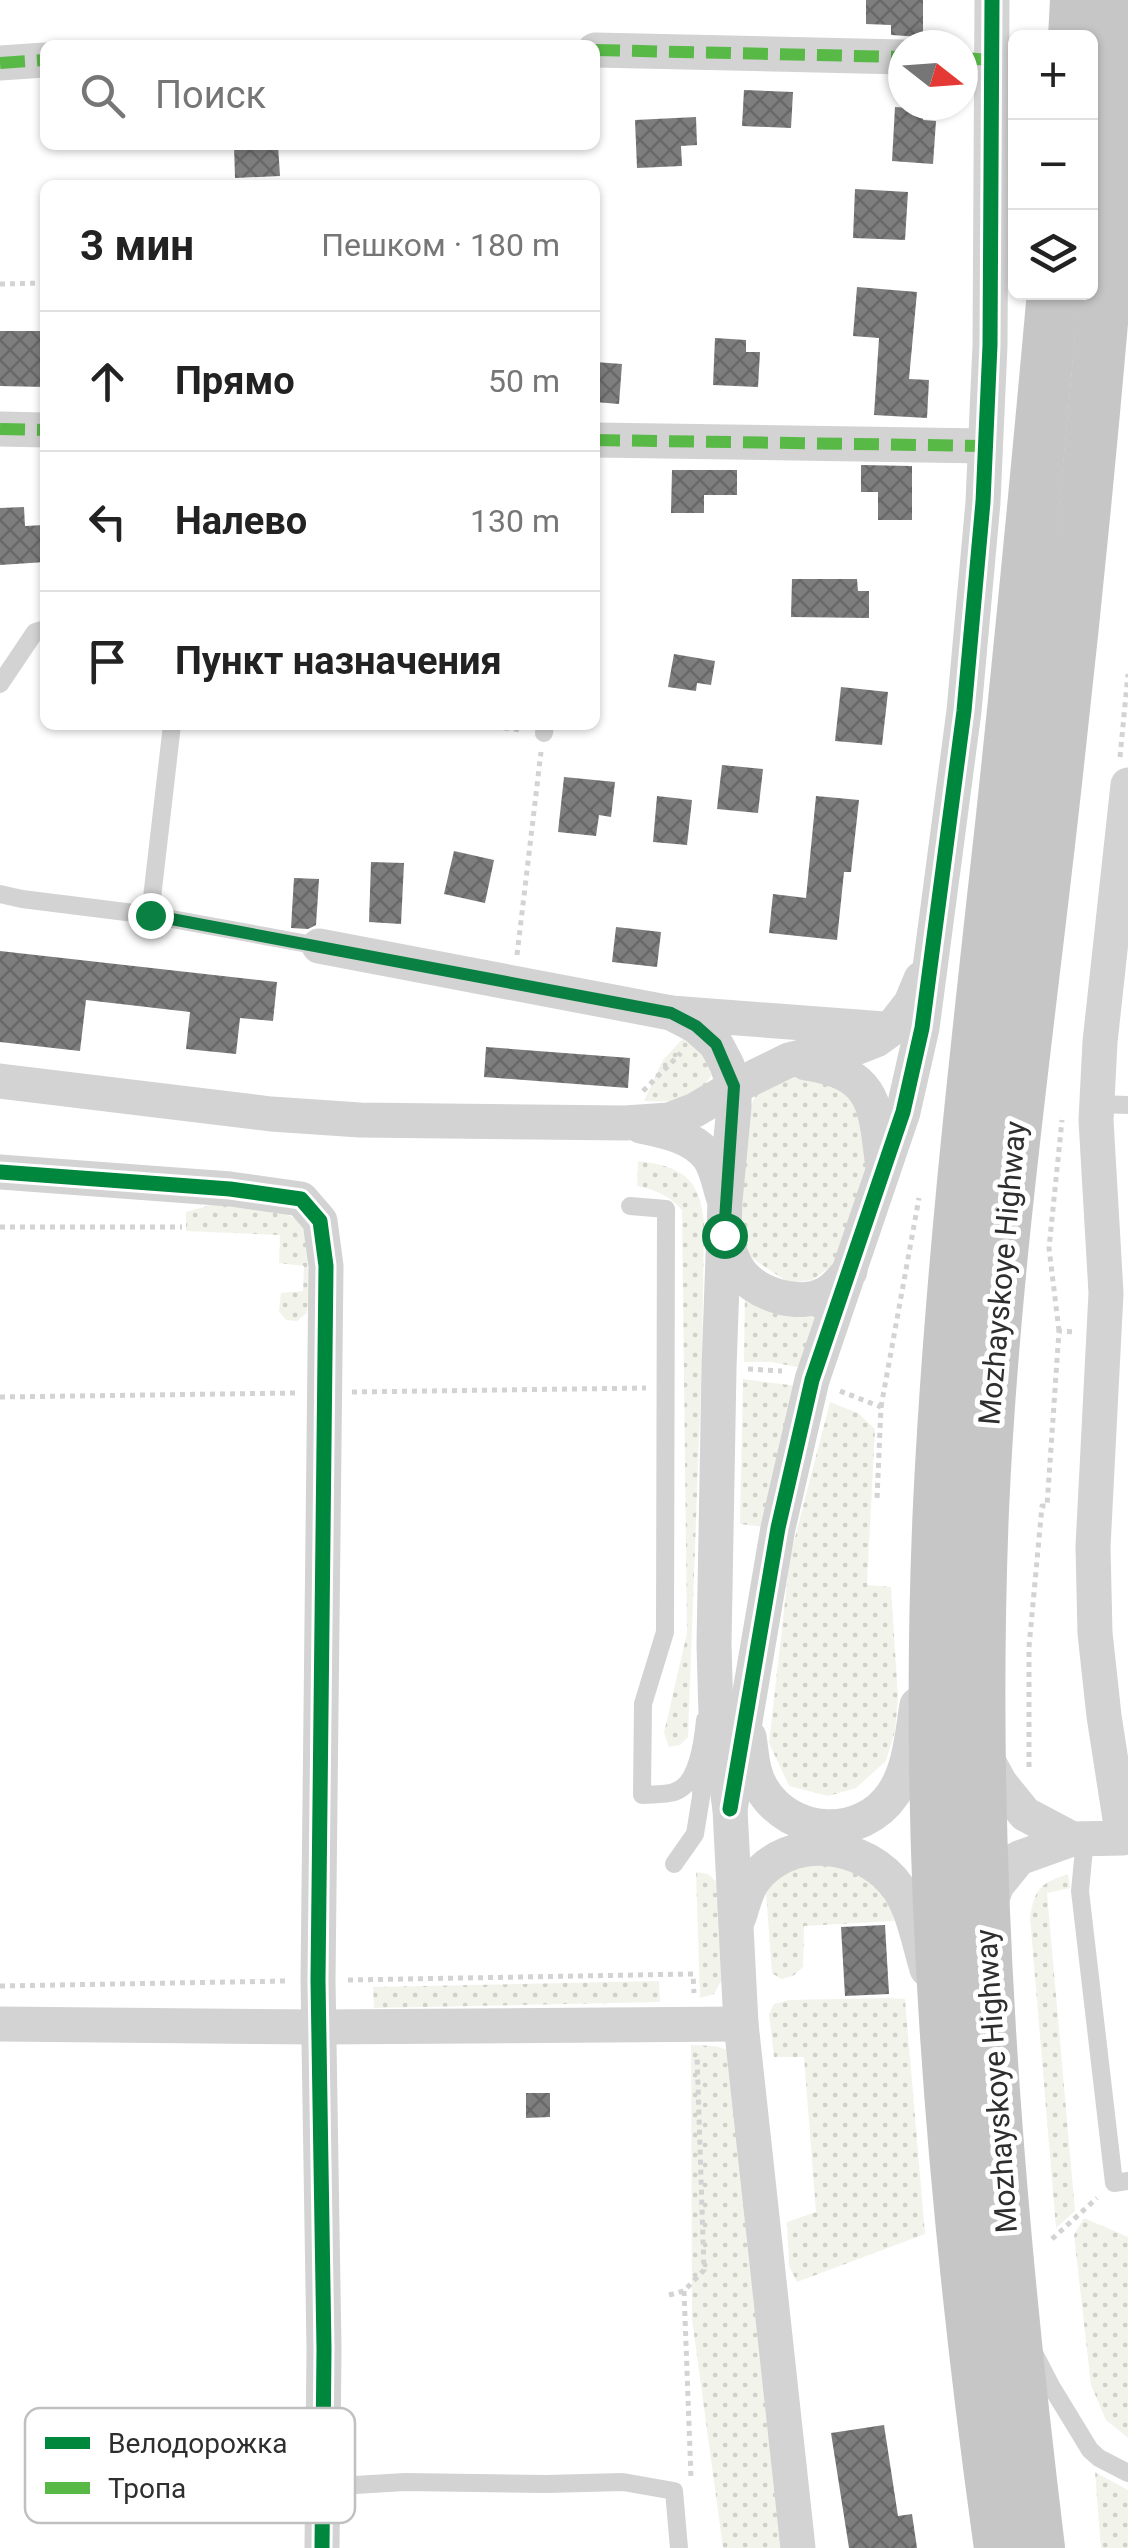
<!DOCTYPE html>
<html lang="ru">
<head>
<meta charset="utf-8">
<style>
	:root { --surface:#fff; --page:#f2f2f2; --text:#222; --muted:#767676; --line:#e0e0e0 }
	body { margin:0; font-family:Roboto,sans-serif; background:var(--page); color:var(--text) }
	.controls { position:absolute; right:30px; top:30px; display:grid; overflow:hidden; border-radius:15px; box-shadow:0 2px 8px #0004 }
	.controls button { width:90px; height:90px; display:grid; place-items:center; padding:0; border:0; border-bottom:2px solid var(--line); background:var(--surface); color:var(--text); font:50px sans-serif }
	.compass { position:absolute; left:888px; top:30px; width:90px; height:90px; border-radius:50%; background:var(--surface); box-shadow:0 2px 8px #0004; rotate:107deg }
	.stop { position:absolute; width:30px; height:30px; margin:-22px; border:8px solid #0b8043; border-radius:50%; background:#fff }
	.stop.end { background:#0b8043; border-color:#fff; box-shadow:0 2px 10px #0008 }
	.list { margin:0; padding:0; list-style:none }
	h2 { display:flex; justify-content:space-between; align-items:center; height:130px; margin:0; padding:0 40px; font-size:42px }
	h2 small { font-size:32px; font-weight:400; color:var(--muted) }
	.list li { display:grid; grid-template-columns:65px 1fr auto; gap:30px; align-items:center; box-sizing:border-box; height:140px; padding:0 40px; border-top:2px solid var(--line) }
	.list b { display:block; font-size:38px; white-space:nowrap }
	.list em { font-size:32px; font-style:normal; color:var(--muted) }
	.icon { flex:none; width:55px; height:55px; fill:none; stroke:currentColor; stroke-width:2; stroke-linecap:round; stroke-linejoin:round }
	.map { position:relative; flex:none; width:1128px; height:2548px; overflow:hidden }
	.search { position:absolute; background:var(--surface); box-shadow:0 2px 8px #0004; left:40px; top:40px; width:560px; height:110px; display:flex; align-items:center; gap:25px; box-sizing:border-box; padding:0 35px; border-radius:15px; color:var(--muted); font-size:38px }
	.panel { position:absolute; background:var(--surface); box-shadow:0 2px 8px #0004; left:40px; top:180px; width:560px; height:550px; border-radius:15px }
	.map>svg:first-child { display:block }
	.grass { fill:url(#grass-dots) }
	.building { fill:url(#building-cross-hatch) }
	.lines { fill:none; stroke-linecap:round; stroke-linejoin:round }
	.path { stroke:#d3d3d3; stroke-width:5; stroke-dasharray:5 5; stroke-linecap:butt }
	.lane { stroke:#d3d3d3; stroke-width:18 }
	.street { stroke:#d3d3d3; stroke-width:35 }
	.primary { stroke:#c6c6c6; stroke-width:52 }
	.quiet { stroke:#58b947; stroke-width:12; stroke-dasharray:25 12; stroke-linecap:butt }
	.cycleway-casing { stroke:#fff; stroke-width:21 }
	.cycleway { stroke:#00873e; stroke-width:15 }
	.route { stroke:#0b8043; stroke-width:12 }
	.labels { text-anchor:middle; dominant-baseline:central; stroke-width:10; stroke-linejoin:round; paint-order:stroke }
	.street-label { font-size:30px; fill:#2e2e2e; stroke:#fff }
	.key { fill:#fff; stroke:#c0c0c0; stroke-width:2.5 }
	.key-label { font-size:28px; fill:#2e2e2e }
</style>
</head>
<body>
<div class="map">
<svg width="1128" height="2548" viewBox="0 0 1128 2548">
	<defs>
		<pattern id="grass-dots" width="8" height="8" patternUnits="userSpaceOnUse" patternTransform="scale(2.5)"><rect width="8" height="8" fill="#f2f4eb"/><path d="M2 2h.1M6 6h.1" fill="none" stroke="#d0d2ca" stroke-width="1.8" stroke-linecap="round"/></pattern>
		<pattern id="building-cross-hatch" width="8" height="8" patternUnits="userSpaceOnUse" patternTransform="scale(2.5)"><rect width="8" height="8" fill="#7e7e7e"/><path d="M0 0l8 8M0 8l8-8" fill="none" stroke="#686868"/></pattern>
	</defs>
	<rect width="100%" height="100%" fill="#fff"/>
	<g class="grass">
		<path d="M688 1033 716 1067C700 1100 679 1103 644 1101L663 1060Z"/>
		<polygon points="783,1075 820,1077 852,1095 870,1151 840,1260 812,1280 789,1283 746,1254 738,1222 740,1131 756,1094"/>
		<path d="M638 1161C680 1166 700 1177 704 1222L702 1359 688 1737 680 1745 669 1747 664 1733 687 1633 682 1210C668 1195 656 1190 637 1186Z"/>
		<polygon points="222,1202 280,1211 296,1219 306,1231 309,1292 307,1313 297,1321 286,1320 279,1311 281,1293 303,1291 304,1266 279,1263 280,1235 186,1231 186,1212"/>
		<polygon points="745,1290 819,1308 802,1368 771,1362 744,1362"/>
		<polygon points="743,1379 797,1386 764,1527 740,1524"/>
		<polygon points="830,1402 858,1413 875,1429 867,1585 891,1587 898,1698 895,1731 886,1761 856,1788 828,1796 789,1786 769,1743 790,1557"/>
		<polygon points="802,1857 852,1868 891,1901 894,1921 804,1926 803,1967 793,1976 781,1979 772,1973 766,1893 776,1868"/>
		<polygon points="696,1872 708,1874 719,1884 723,1978 714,1994 700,1998"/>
		<path d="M1068 1874 1070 1888 1047 1893 1075 2211 1056 2228 1030 1917C1035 1888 1041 1883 1068 1874Z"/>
		<polygon points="659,1981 660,2002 374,2008 373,1987"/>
		<polygon points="889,1998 905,1999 925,2234 797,2282 789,2266 787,2222 816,2212 804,2057 774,2057 769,2014 774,2004 789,2000"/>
		<polygon points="691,2045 715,2046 731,2051 791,2548 723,2548 692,2319"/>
		<polygon points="1084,2218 1128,2237 1128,2438 1106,2420 1091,2385 1074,2235"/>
		<polygon points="1095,2472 1128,2490 1128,2548 1101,2548"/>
	</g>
	<g class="building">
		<polygon points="866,0 923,0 923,37 891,35 891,25 866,24"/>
		<polygon points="744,90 793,92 791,128 742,126"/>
		<polygon points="895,107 924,109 923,120 936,121 933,164 892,161"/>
		<polygon points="696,117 697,145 681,146 682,166 637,168 635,120"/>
		<polygon points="234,145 278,145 280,176 235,178"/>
		<polygon points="855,189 908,192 905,240 853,238"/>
		<polygon points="857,287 917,292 909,379 929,380 927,418 874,415 879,338 853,336"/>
		<polygon points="0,331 45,331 45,387 0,386"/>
		<polygon points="715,338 746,340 746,352 760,352 758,387 713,385"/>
		<polygon points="595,362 622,364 619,404 595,402"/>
		<polygon points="861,465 912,466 912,520 878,520 878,492 861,492"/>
		<polygon points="672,470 737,470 737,495 704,495 704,513 671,513"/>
		<polygon points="24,507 25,526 45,525 45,562 0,565 0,508"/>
		<polygon points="792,579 857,579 858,591 869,591 869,618 791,617"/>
		<polygon points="674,654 715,661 711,685 697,683 696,691 668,687"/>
		<polygon points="841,687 888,692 882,745 835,741"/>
		<polygon points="722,765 763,769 758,813 717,809"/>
		<polygon points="564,777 615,782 611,817 599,815 596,836 558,832"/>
		<polygon points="657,796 692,800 687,845 653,842"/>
		<polygon points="816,796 859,800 851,872 844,872 837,940 769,933 773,894 806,898"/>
		<polygon points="454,851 494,860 485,903 444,894"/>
		<polygon points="371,862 404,863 401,924 369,922"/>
		<polygon points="294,878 319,879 316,925 308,929 291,928"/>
		<polygon points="616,927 661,932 657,967 612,962"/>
		<polygon points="0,951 277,982 273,1021 240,1018 236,1054 186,1049 190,1012 86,1000 80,1051 0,1042"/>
		<polygon points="486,1047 630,1058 628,1088 484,1077"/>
		<polygon points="885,1925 889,1994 845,1996 841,1927"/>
		<polygon points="526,2093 550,2093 550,2117 526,2118"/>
		<polygon points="884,2425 898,2516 912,2514 917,2548 849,2548 831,2433"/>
	</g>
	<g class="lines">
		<g class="path">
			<polyline points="0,284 45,283"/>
			<polyline points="494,727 522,730"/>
			<polyline points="1120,757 1128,674"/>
			<polyline points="517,955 541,752"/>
			<polyline points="643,1091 681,1053"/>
			<polyline points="0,1227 182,1227"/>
			<polyline points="1059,1331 1049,1248 1062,1120"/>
			<polyline points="748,1369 782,1371"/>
			<polyline points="840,1391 881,1407 877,1499"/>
			<polyline points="352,1392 646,1388"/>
			<polyline points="0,1397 296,1393"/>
			<polyline points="881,1407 919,1198"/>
			<polyline points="1029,1767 1029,1647 1042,1506 1047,1506 1059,1331 1075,1332"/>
			<polyline points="348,1980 693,1974 694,1993"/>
			<polyline points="0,1986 287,1981"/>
			<polyline points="1052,2239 1097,2198"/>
			<polyline points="684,2291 691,2478"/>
			<polyline points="669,2295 684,2291 704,2270 697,2054"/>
		</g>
		<g class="lane">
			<polyline points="0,684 35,632 45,629"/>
			<polyline points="544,733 545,725"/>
			<polyline points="0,894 22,899 150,915 319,946"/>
			<polyline points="150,915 172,725"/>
			<polyline points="1097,1104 1128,1105"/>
			<path d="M630 1206 666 1209 665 1632 643 1704 642 1795C652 1794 665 1795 674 1792 698 1785 703 1741 705 1720"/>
			<polyline points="1085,1839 1080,1891 1114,2183 1128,2181"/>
			<polyline points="674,1864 695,1834 701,1797 701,1765"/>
			<polyline points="1035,2355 1051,2386 1090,2450 1099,2458 1128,2473"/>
			<polyline points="321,2487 405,2482 546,2484 623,2482 674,2491 679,2548"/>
		</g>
		<g class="street">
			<polyline points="595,50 903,57"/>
			<polyline points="0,63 45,60"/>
			<polyline points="0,429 45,430"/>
			<polyline points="595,440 985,446"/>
			<polyline points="319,946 671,1013 884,1029"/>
			<polyline points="671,1013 696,1026 716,1044 727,1065 734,1087 734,1107 725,1201 719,1368 714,1645 716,1714 730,1809 741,2024 798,2548"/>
			<path d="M806 1063C877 1074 875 1105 883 1168"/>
			<polyline points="0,1081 271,1114 360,1120 625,1123 669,1120 695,1110 734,1087 789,1060 817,1053 853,1049 876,1040 890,1030 911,1003 921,979"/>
			<path d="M641 1126C665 1131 692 1136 708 1156 716 1166 719 1184 723 1196"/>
			<polyline points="0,1172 230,1189 301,1199 320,1221 326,1266 318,1980 324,2349 322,2548"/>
			<path d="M724 1236C728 1246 731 1257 736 1266 752 1294 798 1309 827 1293 836 1288 843 1278 850 1271"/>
			<path d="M749 1737C752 1755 752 1773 762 1789 790 1836 861 1841 893 1794 910 1769 912 1735 917 1705"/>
			<polyline points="983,1752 1000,1783 1025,1814 1072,1839"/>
			<polyline points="730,1809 778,1528 812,1380 903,1112 922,1028 964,711 983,502 990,345 992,0"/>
			<polyline points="987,1912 997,1885 1019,1858 1072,1839 1123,1838 1104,1716 1095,1633 1093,1547 1106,1293 1096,1120 1100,1042 1128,785"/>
			<path d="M739 1917C743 1905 746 1891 753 1881 789 1831 867 1842 899 1889 914 1912 919 1943 927 1969"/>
			<polyline points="0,2024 319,2027 741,2024"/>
		</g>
		<g class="primary">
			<polyline points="1074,38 1076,0"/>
			<path d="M1000 2548C952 2203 923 1853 939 1505 950 1277 976 1051 1001 825 1020 648 1037 470 1053 292"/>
			<path d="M1039 2548C997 2204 969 1857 983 1510 994 1257 1032 1007 1059 755 1087 504 1110 252 1127 0"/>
		</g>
		<g class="quiet">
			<polyline points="595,50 903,57"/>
			<polyline points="963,58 991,60"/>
			<polyline points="0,63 45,60"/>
			<polyline points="0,429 45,430"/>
			<polyline points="595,440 985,446"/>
		</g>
		<defs>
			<g id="cycleway">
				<polyline points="0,1172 230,1189 301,1199 320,1221 326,1266 318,1980 324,2349 322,2548"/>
				<polyline points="730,1809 778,1528 812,1380 903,1112 922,1028 964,711 983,502 990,345 992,0"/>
			</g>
		</defs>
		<use href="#cycleway" class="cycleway-casing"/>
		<use href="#cycleway" class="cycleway"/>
	</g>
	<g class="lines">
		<polyline class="route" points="150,915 671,1013 696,1026 716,1044 734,1086 724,1235"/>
	</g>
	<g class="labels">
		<g class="street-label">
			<text transform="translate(1002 1273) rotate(-85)">Mozhayskoye Highway</text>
			<text transform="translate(996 2081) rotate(-94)">Mozhayskoye Highway</text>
		</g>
	</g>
	<rect x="25" y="2408" width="330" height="115" rx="15" class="key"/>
	<rect x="45" y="2437" width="45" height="12" fill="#00873e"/>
	<rect x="45" y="2482" width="45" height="12" fill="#58b947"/>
	<g class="key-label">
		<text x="108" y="2453">Велодорожка</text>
		<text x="108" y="2498">Тропа</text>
	</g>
</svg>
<div class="controls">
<button>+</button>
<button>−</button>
<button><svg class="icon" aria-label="layers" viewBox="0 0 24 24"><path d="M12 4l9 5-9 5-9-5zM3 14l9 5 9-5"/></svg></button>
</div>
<svg class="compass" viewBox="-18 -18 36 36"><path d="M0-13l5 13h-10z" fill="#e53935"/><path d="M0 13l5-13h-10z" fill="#767676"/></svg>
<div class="stop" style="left:724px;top:1235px"></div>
<div class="stop end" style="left:150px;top:915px"></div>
<div class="search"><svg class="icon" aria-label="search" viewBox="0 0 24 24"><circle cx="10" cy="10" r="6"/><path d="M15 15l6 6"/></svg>Поиск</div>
<section class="panel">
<h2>3 мин<small>Пешком · 180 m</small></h2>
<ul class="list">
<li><svg class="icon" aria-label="ahead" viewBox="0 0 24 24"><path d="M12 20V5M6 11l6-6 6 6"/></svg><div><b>Прямо</b></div><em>50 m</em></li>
<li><svg class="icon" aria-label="left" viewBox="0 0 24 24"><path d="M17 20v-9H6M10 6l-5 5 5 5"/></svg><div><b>Налево</b></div><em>130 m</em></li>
<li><svg class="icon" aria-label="arrive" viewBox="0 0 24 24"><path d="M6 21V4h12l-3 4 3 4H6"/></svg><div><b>Пункт назначения</b></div></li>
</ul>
</section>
</div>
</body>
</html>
